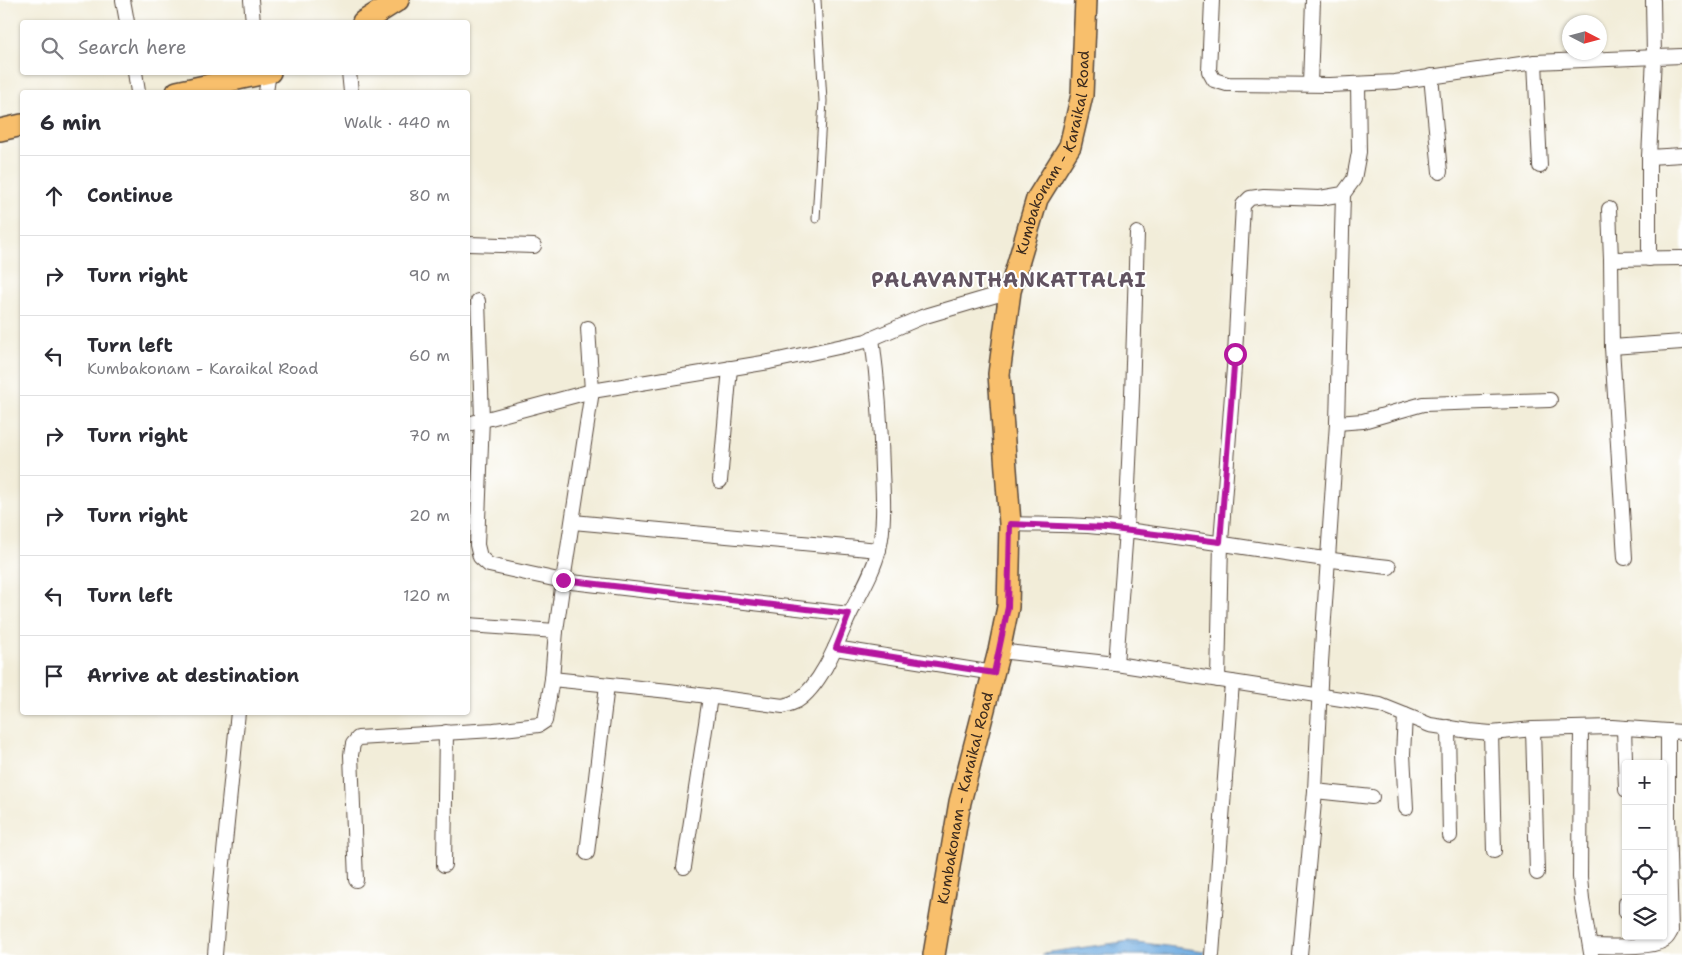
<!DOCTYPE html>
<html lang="en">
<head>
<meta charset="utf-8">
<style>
	:root { --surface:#fff; --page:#f2f2f3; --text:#2b2b33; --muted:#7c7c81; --line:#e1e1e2 }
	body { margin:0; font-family:"Shantell Sans",sans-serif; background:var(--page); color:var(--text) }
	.controls { position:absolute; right:15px; bottom:15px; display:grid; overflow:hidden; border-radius:5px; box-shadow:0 1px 4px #0004 }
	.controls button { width:45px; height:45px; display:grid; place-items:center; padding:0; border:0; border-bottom:1px solid var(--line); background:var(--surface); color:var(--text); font:25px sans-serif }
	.compass { position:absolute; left:1562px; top:15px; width:45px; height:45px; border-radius:50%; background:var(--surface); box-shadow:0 1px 4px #0004; rotate:96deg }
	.stop { position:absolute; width:15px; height:15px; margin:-11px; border:4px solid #b5179e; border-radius:50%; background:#fff }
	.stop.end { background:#b5179e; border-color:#fff; box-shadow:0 1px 5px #0008 }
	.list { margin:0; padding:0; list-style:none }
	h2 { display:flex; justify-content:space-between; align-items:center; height:65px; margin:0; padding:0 20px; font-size:21px }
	h2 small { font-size:16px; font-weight:400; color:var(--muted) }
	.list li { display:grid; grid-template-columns:32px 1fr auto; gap:15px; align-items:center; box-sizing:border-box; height:80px; padding:0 20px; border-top:1px solid var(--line) }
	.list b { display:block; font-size:19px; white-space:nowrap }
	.list p { margin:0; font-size:16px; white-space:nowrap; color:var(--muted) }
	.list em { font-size:16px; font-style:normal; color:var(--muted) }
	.icon { flex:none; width:28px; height:28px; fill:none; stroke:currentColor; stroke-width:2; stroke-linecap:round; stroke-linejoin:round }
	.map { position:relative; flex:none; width:1682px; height:955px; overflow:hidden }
	.search { position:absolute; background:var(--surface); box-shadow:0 1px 4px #0004; left:20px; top:20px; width:450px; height:55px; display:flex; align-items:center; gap:12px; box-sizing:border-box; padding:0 18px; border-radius:5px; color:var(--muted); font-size:19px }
	.panel { position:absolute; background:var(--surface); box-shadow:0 1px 4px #0004; left:20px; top:90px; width:450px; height:625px; border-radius:5px }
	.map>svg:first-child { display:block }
	.water { fill:url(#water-waves); stroke:#546a7f }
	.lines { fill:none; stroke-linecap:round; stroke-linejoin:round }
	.service-casing { stroke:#56473a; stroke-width:9 }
	.minor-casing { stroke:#56473a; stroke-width:16 }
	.primary-casing { stroke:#56473a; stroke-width:24 }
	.service { stroke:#fff; stroke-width:7 }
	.minor { stroke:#fff; stroke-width:14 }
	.primary { stroke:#f8bf6c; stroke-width:21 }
	.route { stroke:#b5179e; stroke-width:6 }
	.labels { text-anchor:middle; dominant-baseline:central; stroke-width:4; stroke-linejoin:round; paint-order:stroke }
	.street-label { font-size:15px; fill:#3b2a1e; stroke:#fff }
	.district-label { font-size:20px; font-weight:bold; letter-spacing:1px; fill:#625361; stroke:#fff }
</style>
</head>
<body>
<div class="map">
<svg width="1682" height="955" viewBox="0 0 1682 955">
	<defs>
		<pattern id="water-waves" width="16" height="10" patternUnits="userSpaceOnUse" patternTransform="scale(1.25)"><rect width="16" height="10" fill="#6eabe0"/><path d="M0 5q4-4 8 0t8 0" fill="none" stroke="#5c8bb5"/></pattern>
	</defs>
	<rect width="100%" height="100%" fill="#fff"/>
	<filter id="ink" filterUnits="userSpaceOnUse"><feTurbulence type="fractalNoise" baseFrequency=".02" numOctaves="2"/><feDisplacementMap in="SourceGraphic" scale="10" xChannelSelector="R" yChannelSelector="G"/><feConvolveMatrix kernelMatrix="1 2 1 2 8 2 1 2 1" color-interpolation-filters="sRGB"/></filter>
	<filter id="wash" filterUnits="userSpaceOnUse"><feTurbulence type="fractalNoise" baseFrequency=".0096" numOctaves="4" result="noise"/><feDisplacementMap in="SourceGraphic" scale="20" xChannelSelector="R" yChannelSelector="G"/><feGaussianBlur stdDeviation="1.12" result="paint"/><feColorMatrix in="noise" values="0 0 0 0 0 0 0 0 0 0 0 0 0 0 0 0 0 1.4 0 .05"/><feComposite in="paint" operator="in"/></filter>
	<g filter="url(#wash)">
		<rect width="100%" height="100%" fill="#f2edd9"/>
		<polygon class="water" points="1129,941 1205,951 1204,955 1042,955 1044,953"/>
	</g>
	<g filter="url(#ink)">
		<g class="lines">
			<defs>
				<polyline id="service" points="816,219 823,101 817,0"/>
				<g id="minor">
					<polyline points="123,0 127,22"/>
					<polyline points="251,0 253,22"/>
					<polyline points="1212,0 1209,71 1214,80 1227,84 1330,85 1395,82 1535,62 1682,56"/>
					<polyline points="1535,62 1540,166"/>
					<polyline points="135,72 138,92"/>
					<polyline points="349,72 351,92"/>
					<polyline points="1431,76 1440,172"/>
					<polyline points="1310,84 1313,0"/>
					<polyline points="266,92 269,72"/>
					<polyline points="1649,157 1682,155"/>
					<polyline points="1609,209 1611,259 1612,347 1625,558"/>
					<polyline points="468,244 534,246"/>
					<polyline points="1611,259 1682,258"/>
					<polyline points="1649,259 1649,157 1654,57 1653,0"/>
					<polyline points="478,301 482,419 477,545 480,557 489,565 563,581 849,614"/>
					<polyline points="1612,347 1682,342"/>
					<polyline points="1337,423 1363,421 1423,404 1550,400"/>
					<polyline points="468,424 592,391 769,362 866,341 922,317 1010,291"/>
					<polyline points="720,481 730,368"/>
					<polyline points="573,522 879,550"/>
					<path d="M1010 524C1043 525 1077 524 1109 528 1203 539 1295 557 1389 567"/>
					<polyline points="468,625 556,631"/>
					<polyline points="835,648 994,673"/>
					<polyline points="999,651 1116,664 1380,705 1430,725 1469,731 1491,733 1533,729 1612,727 1682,732"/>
					<polyline points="1116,664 1126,530 1132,396 1137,233"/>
					<path d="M552 679 669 691 783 706C787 705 793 703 797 701 819 687 835 649 845 625 856 599 872 577 879 549 885 524 883 496 882 470 881 425 878 383 872 338"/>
					<polyline points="1218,680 1221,542 1235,354 1243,205 1250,198 1264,196 1320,198 1343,194 1354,179 1359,152 1358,84"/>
					<polyline points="1405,715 1403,754 1406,808"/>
					<polyline points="1448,727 1450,836"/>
					<polyline points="1581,728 1580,877 1582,900 1591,953"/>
					<polyline points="1624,728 1626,790"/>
					<polyline points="1533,729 1537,873"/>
					<polyline points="1491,733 1494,851"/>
					<polyline points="1315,791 1372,797"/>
					<polyline points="587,853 607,685"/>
					<polyline points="444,865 446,732"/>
					<polyline points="684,867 710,697"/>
					<polyline points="356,880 351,755 353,744 358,738 494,730 539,725 545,721 552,679 556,631 563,581 592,391 588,328"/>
					<polyline points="1626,903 1626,912"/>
					<path d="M1591 946C1609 946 1650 949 1664 940 1668 938 1669 934 1671 931L1668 818V731"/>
					<polyline points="215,955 219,903 238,712"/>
					<polyline points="1212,955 1232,682"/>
					<polyline points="1300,955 1315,791 1321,663 1337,423 1343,194"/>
				</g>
				<g id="primary">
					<polyline points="363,22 398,0"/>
					<polyline points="177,92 270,72"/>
					<polyline points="0,130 22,125"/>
					<path id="s1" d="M934 955 960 802 999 651 1008 607 1010 524 999 374 1010 291 1037 199 1070 146 1082 95 1086 0"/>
				</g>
			</defs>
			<use href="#service" class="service-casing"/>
			<use href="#minor" class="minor-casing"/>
			<use href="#primary" class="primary-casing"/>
			<use href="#service" class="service"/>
			<use href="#minor" class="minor"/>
			<use href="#primary" class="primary"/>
		</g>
	</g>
	<g class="lines" filter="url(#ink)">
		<polyline class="route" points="563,580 849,614 836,648 994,673 1008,607 1010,524 1106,528 1220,542 1235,354"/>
	</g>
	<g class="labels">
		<g class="street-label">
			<text stroke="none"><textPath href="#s1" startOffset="820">Kumbakonam - Karaikal Road</textPath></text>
			<text stroke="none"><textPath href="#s1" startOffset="160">Kumbakonam - Karaikal Road</textPath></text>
		</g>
		<g class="district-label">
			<text x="1009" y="280">PALAVANTHANKATTALAI</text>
		</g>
	</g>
</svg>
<div class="controls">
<button>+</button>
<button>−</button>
<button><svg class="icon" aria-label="locate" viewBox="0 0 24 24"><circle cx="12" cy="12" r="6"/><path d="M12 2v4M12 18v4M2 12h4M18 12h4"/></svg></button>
<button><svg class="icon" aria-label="layers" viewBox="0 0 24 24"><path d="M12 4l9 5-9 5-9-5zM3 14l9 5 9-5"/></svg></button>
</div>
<svg class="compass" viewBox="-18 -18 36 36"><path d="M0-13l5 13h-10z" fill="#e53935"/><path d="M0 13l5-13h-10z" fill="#7c7c81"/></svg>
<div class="stop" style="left:1235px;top:354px"></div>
<div class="stop end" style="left:563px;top:580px"></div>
<div class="search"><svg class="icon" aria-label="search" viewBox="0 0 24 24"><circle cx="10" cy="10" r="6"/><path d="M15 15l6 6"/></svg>Search here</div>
<section class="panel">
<h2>6 min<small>Walk · 440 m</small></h2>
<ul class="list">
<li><svg class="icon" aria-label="ahead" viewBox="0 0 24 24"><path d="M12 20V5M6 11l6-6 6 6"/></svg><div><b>Continue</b></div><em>80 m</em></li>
<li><svg class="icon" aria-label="right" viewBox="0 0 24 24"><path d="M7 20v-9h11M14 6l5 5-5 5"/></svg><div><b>Turn right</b></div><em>90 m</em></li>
<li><svg class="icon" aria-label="left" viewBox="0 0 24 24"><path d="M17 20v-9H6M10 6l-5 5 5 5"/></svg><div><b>Turn left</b><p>Kumbakonam - Karaikal Road</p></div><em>60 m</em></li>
<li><svg class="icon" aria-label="right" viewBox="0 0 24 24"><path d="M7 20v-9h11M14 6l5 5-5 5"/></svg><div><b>Turn right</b></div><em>70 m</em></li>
<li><svg class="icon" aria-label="right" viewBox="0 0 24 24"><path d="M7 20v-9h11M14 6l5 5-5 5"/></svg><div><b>Turn right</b></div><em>20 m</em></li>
<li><svg class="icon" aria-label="left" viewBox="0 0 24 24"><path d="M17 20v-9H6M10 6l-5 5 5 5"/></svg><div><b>Turn left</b></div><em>120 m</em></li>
<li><svg class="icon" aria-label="arrive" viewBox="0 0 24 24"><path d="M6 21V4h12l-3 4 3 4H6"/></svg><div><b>Arrive at destination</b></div></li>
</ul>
</section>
</div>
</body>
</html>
